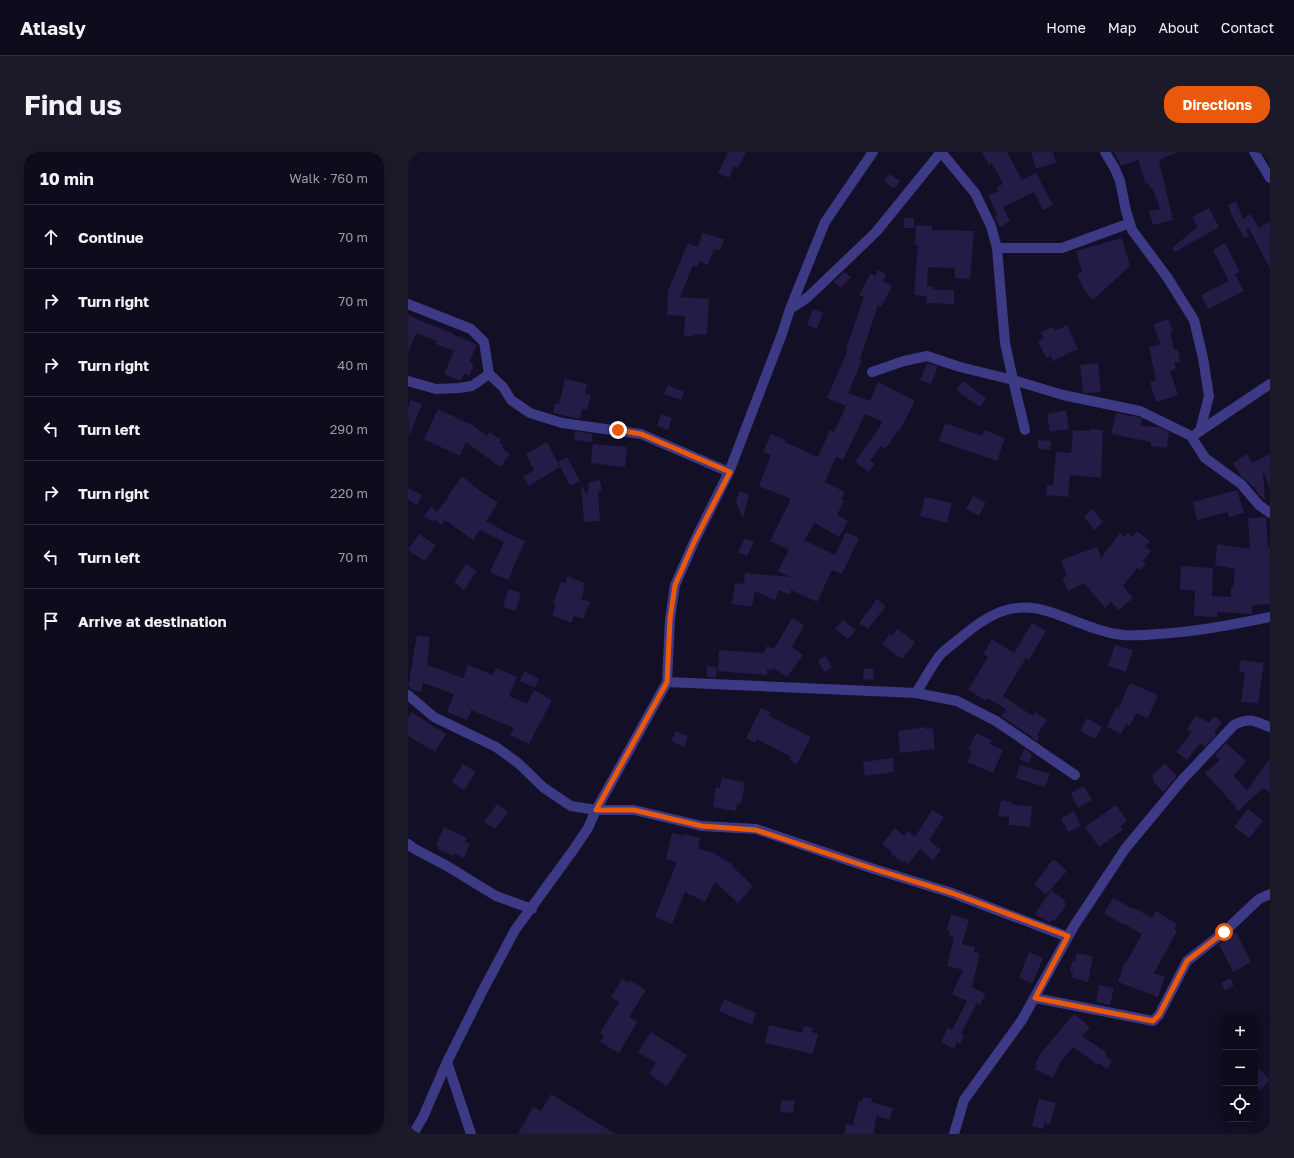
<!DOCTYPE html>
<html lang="en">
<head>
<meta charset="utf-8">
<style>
	:root { --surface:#0e0b1c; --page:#1c1929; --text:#f1f3f6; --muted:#9b9ba3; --line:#2e2b3b; --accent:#ea580c }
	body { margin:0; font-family:"Golos Text",sans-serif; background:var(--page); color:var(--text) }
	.controls { position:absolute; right:12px; bottom:12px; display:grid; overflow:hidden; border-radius:8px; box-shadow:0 2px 10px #0003 }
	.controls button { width:36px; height:36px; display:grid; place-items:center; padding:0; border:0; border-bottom:1px solid var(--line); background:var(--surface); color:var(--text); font:20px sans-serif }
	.stop { position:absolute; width:12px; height:12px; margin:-9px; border:3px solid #ea580c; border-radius:50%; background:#fff }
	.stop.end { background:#ea580c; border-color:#fff; box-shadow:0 1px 4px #0008 }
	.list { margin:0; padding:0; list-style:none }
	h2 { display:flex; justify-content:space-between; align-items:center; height:52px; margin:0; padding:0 16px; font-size:17px }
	h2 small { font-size:13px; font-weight:400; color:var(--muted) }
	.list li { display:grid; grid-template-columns:26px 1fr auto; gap:12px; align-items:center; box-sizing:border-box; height:64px; padding:0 16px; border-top:1px solid var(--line) }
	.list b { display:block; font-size:15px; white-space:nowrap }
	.list em { font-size:13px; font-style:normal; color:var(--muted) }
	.icon { flex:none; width:22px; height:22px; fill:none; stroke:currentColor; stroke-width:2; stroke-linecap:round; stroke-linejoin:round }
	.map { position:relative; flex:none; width:862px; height:982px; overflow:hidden; border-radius:16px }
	header { display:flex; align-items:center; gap:24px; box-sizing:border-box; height:56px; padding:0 20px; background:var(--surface); border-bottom:1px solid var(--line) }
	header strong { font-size:19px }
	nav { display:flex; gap:22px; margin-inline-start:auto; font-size:14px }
	.intro { display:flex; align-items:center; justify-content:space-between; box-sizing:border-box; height:96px; padding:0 24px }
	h1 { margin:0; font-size:28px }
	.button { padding:10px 18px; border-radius:16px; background:var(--accent); color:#fff; font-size:14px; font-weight:700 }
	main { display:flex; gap:24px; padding:0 24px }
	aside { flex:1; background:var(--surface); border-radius:16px; box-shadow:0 2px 10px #0003 }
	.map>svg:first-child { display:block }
	.building { fill:#241b47 }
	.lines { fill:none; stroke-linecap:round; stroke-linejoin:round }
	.minor { stroke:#3d3a85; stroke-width:10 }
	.route { stroke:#ea580c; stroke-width:5 }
</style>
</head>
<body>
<header>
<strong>Atlasly</strong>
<nav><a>Home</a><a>Map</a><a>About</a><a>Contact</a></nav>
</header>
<div class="intro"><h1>Find us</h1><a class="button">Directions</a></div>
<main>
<aside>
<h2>10 min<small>Walk · 760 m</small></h2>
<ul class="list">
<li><svg class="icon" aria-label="ahead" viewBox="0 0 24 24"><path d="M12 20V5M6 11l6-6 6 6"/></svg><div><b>Continue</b></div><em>70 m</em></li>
<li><svg class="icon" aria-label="right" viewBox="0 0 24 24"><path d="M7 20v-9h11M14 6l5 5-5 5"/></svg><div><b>Turn right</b></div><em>70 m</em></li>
<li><svg class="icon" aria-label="right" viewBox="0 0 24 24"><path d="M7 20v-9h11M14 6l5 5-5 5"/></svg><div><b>Turn right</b></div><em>40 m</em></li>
<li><svg class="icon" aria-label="left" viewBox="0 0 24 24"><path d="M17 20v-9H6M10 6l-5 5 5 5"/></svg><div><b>Turn left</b></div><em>290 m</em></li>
<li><svg class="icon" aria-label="right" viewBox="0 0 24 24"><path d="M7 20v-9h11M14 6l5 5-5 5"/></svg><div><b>Turn right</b></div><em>220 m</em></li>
<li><svg class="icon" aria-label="left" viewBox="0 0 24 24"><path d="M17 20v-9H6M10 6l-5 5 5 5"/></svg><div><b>Turn left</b></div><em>70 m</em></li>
<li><svg class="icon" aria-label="arrive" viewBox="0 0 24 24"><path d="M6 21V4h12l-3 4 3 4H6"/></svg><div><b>Arrive at destination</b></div></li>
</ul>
</aside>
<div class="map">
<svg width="862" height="982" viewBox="0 0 862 982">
	<rect width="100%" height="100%" fill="#130f26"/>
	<g class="building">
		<polygon points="320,0 338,0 330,16 326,14 321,26 310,21"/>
		<polygon points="574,0 599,0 614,28 628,21 645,53 635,58 626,40 595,55 602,69 592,75 587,65 589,63 580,43 591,39 589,35 595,32 584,11 581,13"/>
		<polygon points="623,0 645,0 648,11 628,17"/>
		<polygon points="706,0 770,0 751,8 765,68 745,73 741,59 752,57 744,35 742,36 740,31 738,32 730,8 713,14"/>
		<polygon points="482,22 492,29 486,37 476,29"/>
		<polygon points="828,49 835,67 843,62 851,76 862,70 862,116 840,75 838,77 841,84 836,86 824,64 820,53"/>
		<polygon points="801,56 811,75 767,100 764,96 789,75 784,65"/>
		<rect x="496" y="66" width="10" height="10"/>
		<polygon points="508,73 524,74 524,78 566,79 562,127 547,126 547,116 520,115 519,134 525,135 525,138 546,138 546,152 518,151 519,144 506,143 510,93 507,93"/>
		<polygon points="294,81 316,87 312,98 306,97 300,113 292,109 289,115 285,113 272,145 301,147 299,183 285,182 285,184 276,184 277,164 259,163 260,139 280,91 290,95"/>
		<polygon points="714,86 722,114 685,148 676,138 669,122 674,120 668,99"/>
		<polygon points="817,91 832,120 827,122 836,139 800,157 793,143 821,129 805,98"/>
		<polygon points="470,118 478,122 475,129 484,134 473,155 470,153 452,207 454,208 440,241 462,249 470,230 507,249 492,278 491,278 477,297 473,294 462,309 467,312 461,320 447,310 475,270 457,262 435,308 428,305 417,330 437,340 433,347 436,349 429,363 440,369 431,385 407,371 396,388 427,403 438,380 451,386 434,422 424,418 409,450 383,438 381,443 371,438 367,448 347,439 344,455 324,452 327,431 336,432 337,421 382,425 370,419 381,398 362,389 383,347 351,334 363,303 355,300 363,282 378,288 377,290 410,305 422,278 426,280 438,254 419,246 440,197 438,197 456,145 451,143 463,121 467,124"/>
		<polygon points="436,120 443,125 433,136 426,130"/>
		<polygon points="405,157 415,161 409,177 399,173"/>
		<polygon points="0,162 11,168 44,181 44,182 69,193 61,210 66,212 61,224 56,222 52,229 36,222 46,199 28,192 29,189 8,181 0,200"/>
		<polygon points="760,167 765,179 762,180 766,198 770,197 772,210 766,211 768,217 762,219 770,243 748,250 742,230 748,228 741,195 753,192 745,173"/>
		<polygon points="659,173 670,197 645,209 643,204 638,206 630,189 636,186 633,180 645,175 647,179"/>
		<polygon points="519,211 530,214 523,232 512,228"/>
		<polygon points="690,211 693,240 679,241 675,241 672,213"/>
		<polygon points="157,227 179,232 177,241 183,243 179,258 174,257 172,267 145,261 147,251 151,252"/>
		<polygon points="555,229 578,246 572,255 548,238"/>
		<polygon points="260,233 276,240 273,248 256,242"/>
		<polygon points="3,248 14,252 1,285 0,256"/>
		<polygon points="30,257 66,274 79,284 82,280 93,288 91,290 95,293 94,296 102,302 92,315 58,290 52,304 16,287"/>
		<polygon points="658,258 661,277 642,280 639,262"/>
		<polygon points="708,261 730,265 734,267 733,274 751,275 761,280 759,296 743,294 743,290 703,282"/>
		<polygon points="253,262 264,266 260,278 249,274"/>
		<polygon points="537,271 574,284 576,278 597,286 589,309 531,289"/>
		<polygon points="682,277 695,278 693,326 662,323 660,345 638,343 639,333 645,333 648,300 663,301 665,278 682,279"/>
		<polygon points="167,279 184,282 184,290 166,288"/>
		<polygon points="630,288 643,289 642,298 630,297"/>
		<polygon points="139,290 152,315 121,334 115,325 126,318 118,302"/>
		<polygon points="185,292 219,295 217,315 183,311"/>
		<polygon points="839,302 844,311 862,302 862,336 855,319 857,349 849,340 847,336 833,324 825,311"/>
		<polygon points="159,305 172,329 162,334 150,310"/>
		<polygon points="54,324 65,333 64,333 90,351 78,369 95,378 95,379 117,389 100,428 82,420 96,390 72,378 65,388 37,368 33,373 27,368 25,370 16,364 23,355 29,360 40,346 39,345"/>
		<polygon points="192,328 194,339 190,340 192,369 176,370 173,331 179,344 181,330"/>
		<polygon points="0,336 14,343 9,353 0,348"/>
		<polygon points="829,338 836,361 821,365 820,360 789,368 785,350"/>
		<polygon points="331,339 341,342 335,367 328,350"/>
		<polygon points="565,344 578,351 571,364 558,357"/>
		<polygon points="517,345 544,351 539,371 512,364"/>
		<polygon points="685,357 695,370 686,378 676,365"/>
		<polygon points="857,365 858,366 860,395 862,395 862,452 844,453 844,462 809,460 809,465 786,464 787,438 772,438 773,414 805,416 804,444 823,445 823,436 825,436 827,417 807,413 809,392 842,397 840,366"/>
		<polygon points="729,379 742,389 737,394 743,399 735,409 738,411 732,418 729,416 715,434 725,446 711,458 703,450 697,456 676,431 660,439 654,426 659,424 653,408 689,395 693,406 712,381 717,385 720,381 725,385"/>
		<polygon points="11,382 28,393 17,409 0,398"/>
		<polygon points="337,386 346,390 339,404 330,400"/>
		<polygon points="58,412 69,419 56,438 46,430"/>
		<polygon points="160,424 176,431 175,435 177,436 173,447 182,450 175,467 166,464 163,471 144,463 148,452 145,451 153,430 157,431"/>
		<polygon points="100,437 113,441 108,459 95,455"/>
		<polygon points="469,447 478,454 460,477 451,471"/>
		<polygon points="384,466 396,473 384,495 395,503 379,525 365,516 364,519 359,517 359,523 310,519 311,498 356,501 359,494 366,497"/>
		<polygon points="435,468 448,478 440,487 427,477"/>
		<polygon points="624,471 638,479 621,508 618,506 595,544 625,564 627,560 639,568 629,583 631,584 629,589 624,586 624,585 593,564 598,557 579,546 577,548 560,538 580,505 575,502 584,487 606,501"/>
		<polygon points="489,477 507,490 494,507 474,492 482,482 484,484"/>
		<polygon points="9,483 22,485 19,513 55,526 60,513 85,523 88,516 109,525 101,544 119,552 126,538 144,548 121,592 102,583 106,576 63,558 59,568 39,560 46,542 15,531 13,540 2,537 3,535 0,535"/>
		<polygon points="707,493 725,498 718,520 700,514"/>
		<polygon points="418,504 424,516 416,520 410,508"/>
		<polygon points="833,508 856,511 850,551 833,550 837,520 831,519"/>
		<polygon points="299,514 309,515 308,526 299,525"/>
		<polygon points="456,517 466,517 465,528 455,527"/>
		<polygon points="116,519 131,527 127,536 112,529"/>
		<polygon points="722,531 750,543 740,566 728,561 722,574 718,572 713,582 699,575 708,555 710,557"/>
		<polygon points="353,556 363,560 361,564 403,585 389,612 381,608 383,605 349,587 347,591 338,586"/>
		<polygon points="3,560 38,582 27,600 0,584 0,566"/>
		<polygon points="788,563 801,571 806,564 814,570 806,581 808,583 797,595 792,591 779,608 768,600 784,580 779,578"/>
		<polygon points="679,566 694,575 687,587 672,579"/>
		<polygon points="517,575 517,577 525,576 527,597 492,601 490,579"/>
		<polygon points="268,579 280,584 276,595 263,589"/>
		<polygon points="568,581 584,588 582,592 595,598 585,621 559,610 564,599 560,598"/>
		<polygon points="818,591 838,609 826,624 839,639 862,606 862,641 855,636 830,659 827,656 828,655 797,621 812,608 807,603"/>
		<polygon points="617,597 624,602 621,611 611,607"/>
		<polygon points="485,606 486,620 457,624 455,610"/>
		<polygon points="757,611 769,624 755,640 744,628 746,627 744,623"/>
		<polygon points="55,612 68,620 56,638 44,630"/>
		<polygon points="612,613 642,622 637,635 608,626"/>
		<polygon points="314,626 337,630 333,652 329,651 328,659 305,655 308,635 312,636"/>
		<polygon points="676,634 684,648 670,656 663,641"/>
		<polygon points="593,648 604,650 604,653 624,654 622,675 601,673 601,665 590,664"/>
		<polygon points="89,652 100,660 87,677 76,670"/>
		<polygon points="708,653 719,669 712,674 715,678 691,695 677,675"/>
		<polygon points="840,657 855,669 841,686 826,675"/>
		<polygon points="524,658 536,665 521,688 533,698 525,708 512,697 500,712 496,709 495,711 483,702 484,700 474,692 487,676 496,684 500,679 507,685"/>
		<polygon points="666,659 673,674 660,680 653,666"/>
		<polygon points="36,675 59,686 57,690 62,692 56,706 46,701 45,704 30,697 31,694 28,693"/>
		<polygon points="264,681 276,684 277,682 292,686 290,697 306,701 325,713 324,714 345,734 330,751 307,730 297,750 277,740 264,772 247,765 269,710 258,707"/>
		<polygon points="646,707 659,719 638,743 626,732 640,715 639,714"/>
		<polygon points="643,738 658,749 656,752 658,753 647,769 644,767 642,771 627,762"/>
		<polygon points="705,746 725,757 726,756 744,766 748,759 769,772 766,777 769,779 746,821 757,825 750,845 710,830 717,810 718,811 734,782 714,771 714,772 696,761"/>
		<polygon points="543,762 561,768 554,792 567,795 566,800 572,801 564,835 578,842 572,853 569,851 553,882 556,884 552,892 549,890 546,897 533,890 540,875 544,878 559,849 544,842 555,818 539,814 546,785 541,783 542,779 539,778"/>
		<polygon points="828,780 843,810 825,820 811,792"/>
		<polygon points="621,800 635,806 624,832 611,826"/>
		<polygon points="669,801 685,804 680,830 664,826 665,821 662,820 664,809 667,810"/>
		<polygon points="822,826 826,833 817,839 813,831"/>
		<polygon points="214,827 220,831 221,828 238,838 221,865 229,870 211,901 192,890 196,884 192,881 211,850 203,845"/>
		<polygon points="691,833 706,836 702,853 688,850"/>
		<polygon points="316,847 348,861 344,873 311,859"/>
		<polygon points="666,862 682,875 674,884 699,901 697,903 704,909 699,917 691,911 690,913 665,895 652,911 645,926 627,917 629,913 627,912 632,902"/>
		<polygon points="361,873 394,881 396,874 405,876 404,880 410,882 405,902 357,891"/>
		<polygon points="243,880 279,903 259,934 241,922 248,911 230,900"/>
		<polygon points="847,913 862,928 852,938 847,934"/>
		<polygon points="143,942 183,967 208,982 110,982 125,955 133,959"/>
		<polygon points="455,945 464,947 463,950 485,956 482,968 468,964 466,982 436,982 438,972 445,973 451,948 454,949"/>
		<polygon points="631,947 648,951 642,972 636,971 635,977 624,974"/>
		<polygon points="373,948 387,949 385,961 372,960"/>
	</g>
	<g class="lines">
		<g class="minor">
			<polyline points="533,0 567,41 583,74 589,96 597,191 605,228 617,278"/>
			<polyline points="697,0 707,17 712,29 718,59 724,78 759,125 786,168 795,206 801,244 792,279"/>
			<polyline points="846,0 862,26"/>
			<polyline points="589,96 654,96 722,71"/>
			<polyline points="0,152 63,177 76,190 81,222 95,235 103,248 122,261 154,271 233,282 321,320"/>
			<polyline points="382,157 417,70 465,0"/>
			<polyline points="464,220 496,209 519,204 552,215 605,228 655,243 732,259 783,284 797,306 833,332 851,353 862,361"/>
			<polyline points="0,229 28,237 51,236 64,234 81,222"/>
			<polyline points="789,281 862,232"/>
			<path d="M259 530 508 541C515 530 525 511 533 502 538 497 545 492 551 487 579 463 605 447 642 460 667 468 689 480 715 483 727 484 739 483 751 482 789 480 825 473 862 465"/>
			<polyline points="508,541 549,549 588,569 667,623"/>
			<polyline points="0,543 26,565 88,595 110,611 136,636 163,654 188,658 226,658 294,674 348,677 463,716 544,741 660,785"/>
			<polyline points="0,692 5,696 39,714 88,744 124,757"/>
			<polyline points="627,846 745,869 751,863 779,809 816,780 851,747 862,742"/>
			<polyline points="39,910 63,982"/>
			<polyline points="5,982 15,965 39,910 75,838 107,778 166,697 180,676 188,658 259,530 262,467 267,433 287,388 321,320 374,182 382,157 400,145 468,80 533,0"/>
			<path d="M546 982 556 948 614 868 666 774 717 697 775 627 826 573C842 565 846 569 862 575"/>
		</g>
	</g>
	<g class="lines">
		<polyline class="route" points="210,278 233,282 322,320 287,388 267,433 262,467 259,530 188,658 226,658 294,674 348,678 463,716 544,741 660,784 627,846 745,869 751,863 779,809 816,780"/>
	</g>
</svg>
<div class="controls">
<button>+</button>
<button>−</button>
<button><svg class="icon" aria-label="locate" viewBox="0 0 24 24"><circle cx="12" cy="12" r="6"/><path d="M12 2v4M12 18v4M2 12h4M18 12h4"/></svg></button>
</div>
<div class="stop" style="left:816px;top:780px"></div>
<div class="stop end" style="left:210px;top:278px"></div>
</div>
</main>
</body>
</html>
